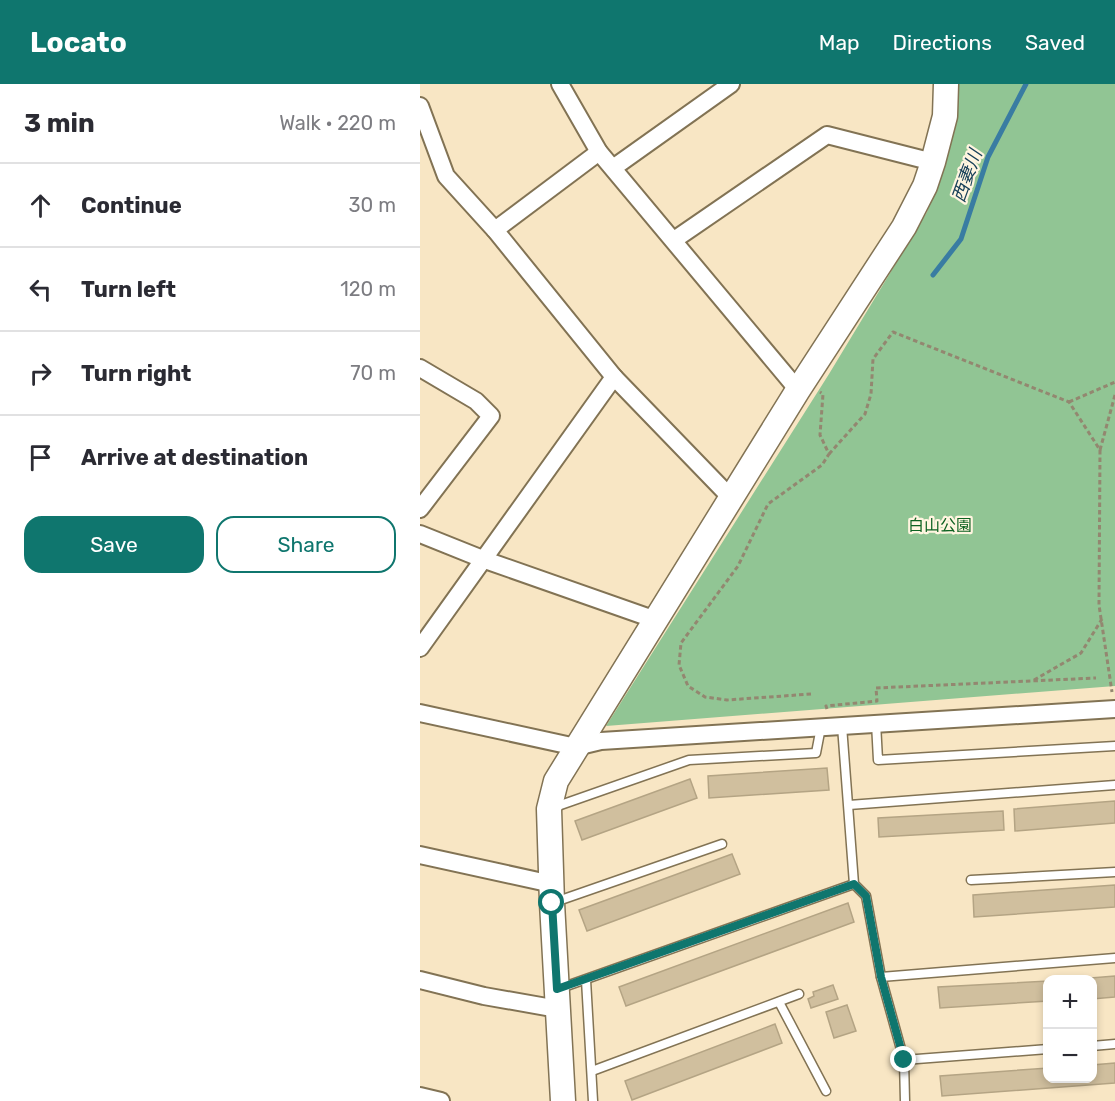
<!DOCTYPE html>
<html lang="en">
<head>
<meta charset="utf-8">
<style>
	:root { --surface:#fff; --page:#f2f2f3; --text:#2b2b33; --muted:#7c7c81; --line:#e1e1e2; --accent:#0f766e }
	body { margin:0; font-family:Rubik,"Noto Sans JP",sans-serif; background:var(--page); color:var(--text) }
	.controls { position:absolute; right:18px; bottom:18px; display:grid; overflow:hidden; border-radius:12px; box-shadow:0 3px 9px #0003 }
	.controls button { width:54px; height:54px; display:grid; place-items:center; padding:0; border:0; border-bottom:2px solid var(--line); background:var(--surface); color:var(--text); font:30px sans-serif }
	.stop { position:absolute; width:18px; height:18px; margin:-14px; border:4px solid #0f766e; border-radius:50%; background:#fff }
	.stop.end { background:#0f766e; border-color:#fff; box-shadow:0 2px 6px #0008 }
	.list { margin:0; padding:0; list-style:none }
	h2 { display:flex; justify-content:space-between; align-items:center; height:78px; margin:0; padding:0 24px; font-size:26px }
	h2 small { font-size:20px; font-weight:400; color:var(--muted) }
	.list li { display:grid; grid-template-columns:39px 1fr auto; gap:18px; align-items:center; box-sizing:border-box; height:84px; padding:0 24px; border-top:2px solid var(--line) }
	.list b { display:block; font-size:22px; white-space:nowrap }
	.list em { font-size:20px; font-style:normal; color:var(--muted) }
	.actions { display:flex; gap:12px; padding:18px 24px }
	.actions a { flex:1; padding:14px 0; border:2px solid var(--accent); border-radius:18px; text-align:center; font-size:21px; color:var(--accent) }
	.actions .main { background:var(--accent); color:#fff }
	.icon { flex:none; width:33px; height:33px; fill:none; stroke:currentColor; stroke-width:2; stroke-linecap:round; stroke-linejoin:round }
	.map { position:relative; flex:none; width:695px; height:1017px; overflow:hidden }
	header { display:flex; align-items:center; gap:36px; box-sizing:border-box; height:84px; padding:0 30px; background:var(--accent); color:#fff }
	header strong { font-size:28px }
	nav { display:flex; gap:33px; margin-inline-start:auto; font-size:21px }
	main { display:flex }
	aside { flex:1; background:var(--surface) }
	.map>svg:first-child { display:block }
	.green { fill:#91c594 }
	.lines { fill:none; stroke-linecap:round; stroke-linejoin:round }
	.stream { stroke:#397ca2; stroke-width:5 }
	.building { fill:#d0bf9e; stroke:#b4a484; stroke-width:1.5 }
	.lane-casing { stroke:#827354; stroke-width:11 }
	.street-casing { stroke:#827354; stroke-width:20 }
	.secondary-casing { stroke:#827354; stroke-width:27 }
	.path { stroke:#938770; stroke-width:3; stroke-dasharray:4.5 3; stroke-linecap:butt }
	.lane { stroke:#fff; stroke-width:8 }
	.street { stroke:#fff; stroke-width:16 }
	.secondary { stroke:#fff; stroke-width:24 }
	.route { stroke:#0f766e; stroke-width:8 }
	.labels { text-anchor:middle; dominant-baseline:central; stroke-width:4.5; stroke-linejoin:round; paint-order:stroke }
	.park-label { font-size:16px; fill:#0d6221; stroke:#fff5e0 }
	.water-label { font-size:18px; font-style:italic; fill:#184059; stroke:#fff5e0 }
</style>
</head>
<body>
<header>
<strong>Locato</strong>
<nav><a>Map</a><a>Directions</a><a>Saved</a></nav>
</header>
<main>
<aside>
<h2>3 min<small>Walk · 220 m</small></h2>
<ul class="list">
<li><svg class="icon" aria-label="ahead" viewBox="0 0 24 24"><path d="M12 20V5M6 11l6-6 6 6"/></svg><div><b>Continue</b></div><em>30 m</em></li>
<li><svg class="icon" aria-label="left" viewBox="0 0 24 24"><path d="M17 20v-9H6M10 6l-5 5 5 5"/></svg><div><b>Turn left</b></div><em>120 m</em></li>
<li><svg class="icon" aria-label="right" viewBox="0 0 24 24"><path d="M7 20v-9h11M14 6l5 5-5 5"/></svg><div><b>Turn right</b></div><em>70 m</em></li>
<li><svg class="icon" aria-label="arrive" viewBox="0 0 24 24"><path d="M6 21V4h12l-3 4 3 4H6"/></svg><div><b>Arrive at destination</b></div></li>
</ul>
<div class="actions"><a class="main">Save</a><a>Share</a></div>
</aside>
<div class="map">
<svg width="695" height="1017" viewBox="0 0 695 1017">
	<rect width="100%" height="100%" fill="#f8e6c4"/>
	<polygon class="green" points="539,0 695,0 695,602 186,642 409,290 507,128 529,62"/>
	<g class="lines">
		<polyline class="stream" points="513,191 541,155 568,73 606,0"/>
	</g>
	<g class="building">
		<polygon points="407,684 409,706 289,714 288,692"/>
		<polygon points="270,695 277,714 162,756 155,737"/>
		<polygon points="695,717 695,739 595,747 594,725"/>
		<polygon points="583,727 584,746 459,753 458,734"/>
		<polygon points="312,770 320,790 167,847 159,826"/>
		<polygon points="695,801 695,823 554,833 553,811"/>
		<polygon points="428,819 434,838 206,922 199,903"/>
		<polygon points="695,892 695,913 672,915 672,896 646,896"/>
		<polygon points="628,897 628,917 520,924 518,903"/>
		<polygon points="413,901 418,915 391,924 388,915 394,912 393,908"/>
		<polygon points="427,921 436,947 414,954 406,928"/>
		<polygon points="355,940 362,959 212,1016 205,997"/>
		<polygon points="695,979 695,999 522,1012 520,992 628,984 628,994 672,994 672,981"/>
	</g>
	<g class="lines">
		<defs>
			<g id="lane">
				<polyline points="456,639 458,676 695,662"/>
				<polyline points="422,642 434,800 446,812 461,893 484,976 485,1017"/>
				<polyline points="429,721 695,701"/>
				<polyline points="132,724 269,676 396,669 401,643"/>
				<polyline points="551,796 695,788"/>
				<polyline points="135,818 302,760"/>
				<polyline points="461,893 695,874"/>
				<polyline points="166,896 173,1017"/>
				<polyline points="138,905 434,800"/>
				<polyline points="359,918 406,1007"/>
				<polyline points="672,962 695,960"/>
				<polyline points="484,976 628,965"/>
				<polyline points="172,987 379,910"/>
			</g>
			<g id="street">
				<polyline points="140,0 179,68 378,306"/>
				<polyline points="0,22 26,92 75,146 194,293 312,415"/>
				<polyline points="193,84 311,0"/>
				<polyline points="75,146 179,68"/>
				<polyline points="254,156 407,51 513,78"/>
				<polyline points="0,284 56,317 71,332 0,425"/>
				<polyline points="0,450 65,476 236,536"/>
				<polyline points="0,564 194,293"/>
				<polyline points="0,629 156,663 181,657 695,625"/>
				<polyline points="0,771 132,800"/>
				<polyline points="0,896 64,912 138,925"/>
				<polyline points="0,1012 21,1017"/>
			</g>
			<polyline id="secondary" points="143,1017 132,819 129,725 136,697 378,306 484,143 505,102 513,78 525,32 526,0"/>
		</defs>
		<use href="#lane" class="lane-casing"/>
		<use href="#street" class="street-casing"/>
		<use href="#secondary" class="secondary-casing"/>
		<g class="path">
			<polyline points="649,318 695,298"/>
			<polyline points="680,366 695,311"/>
			<polyline points="409,370 445,330 451,310 453,275 473,248 649,318 680,366 679,521 692,608"/>
			<polyline points="614,596 661,569 682,535"/>
			<polyline points="391,610 307,616 285,613 268,602 259,581 261,559 318,482 348,420 402,381 409,370 400,351 403,310 400,308"/>
			<polyline points="407,625 406,622 457,617 456,604 676,594"/>
		</g>
		<use href="#lane" class="lane"/>
		<use href="#street" class="street"/>
		<use href="#secondary" class="secondary"/>
	</g>
	<g class="lines">
		<polyline class="route" points="132,819 137,905 434,800 446,812 461,893 484,976"/>
	</g>
	<g class="labels">
		<g class="park-label">
			<text x="520" y="441">白山公園</text>
		</g>
		<g class="water-label">
			<text transform="translate(547 92) rotate(-70)">西妻川</text>
		</g>
	</g>
</svg>
<div class="controls">
<button>+</button>
<button>−</button>
</div>
<div class="stop" style="left:132px;top:819px"></div>
<div class="stop end" style="left:484px;top:976px"></div>
</div>
</main>
</body>
</html>
